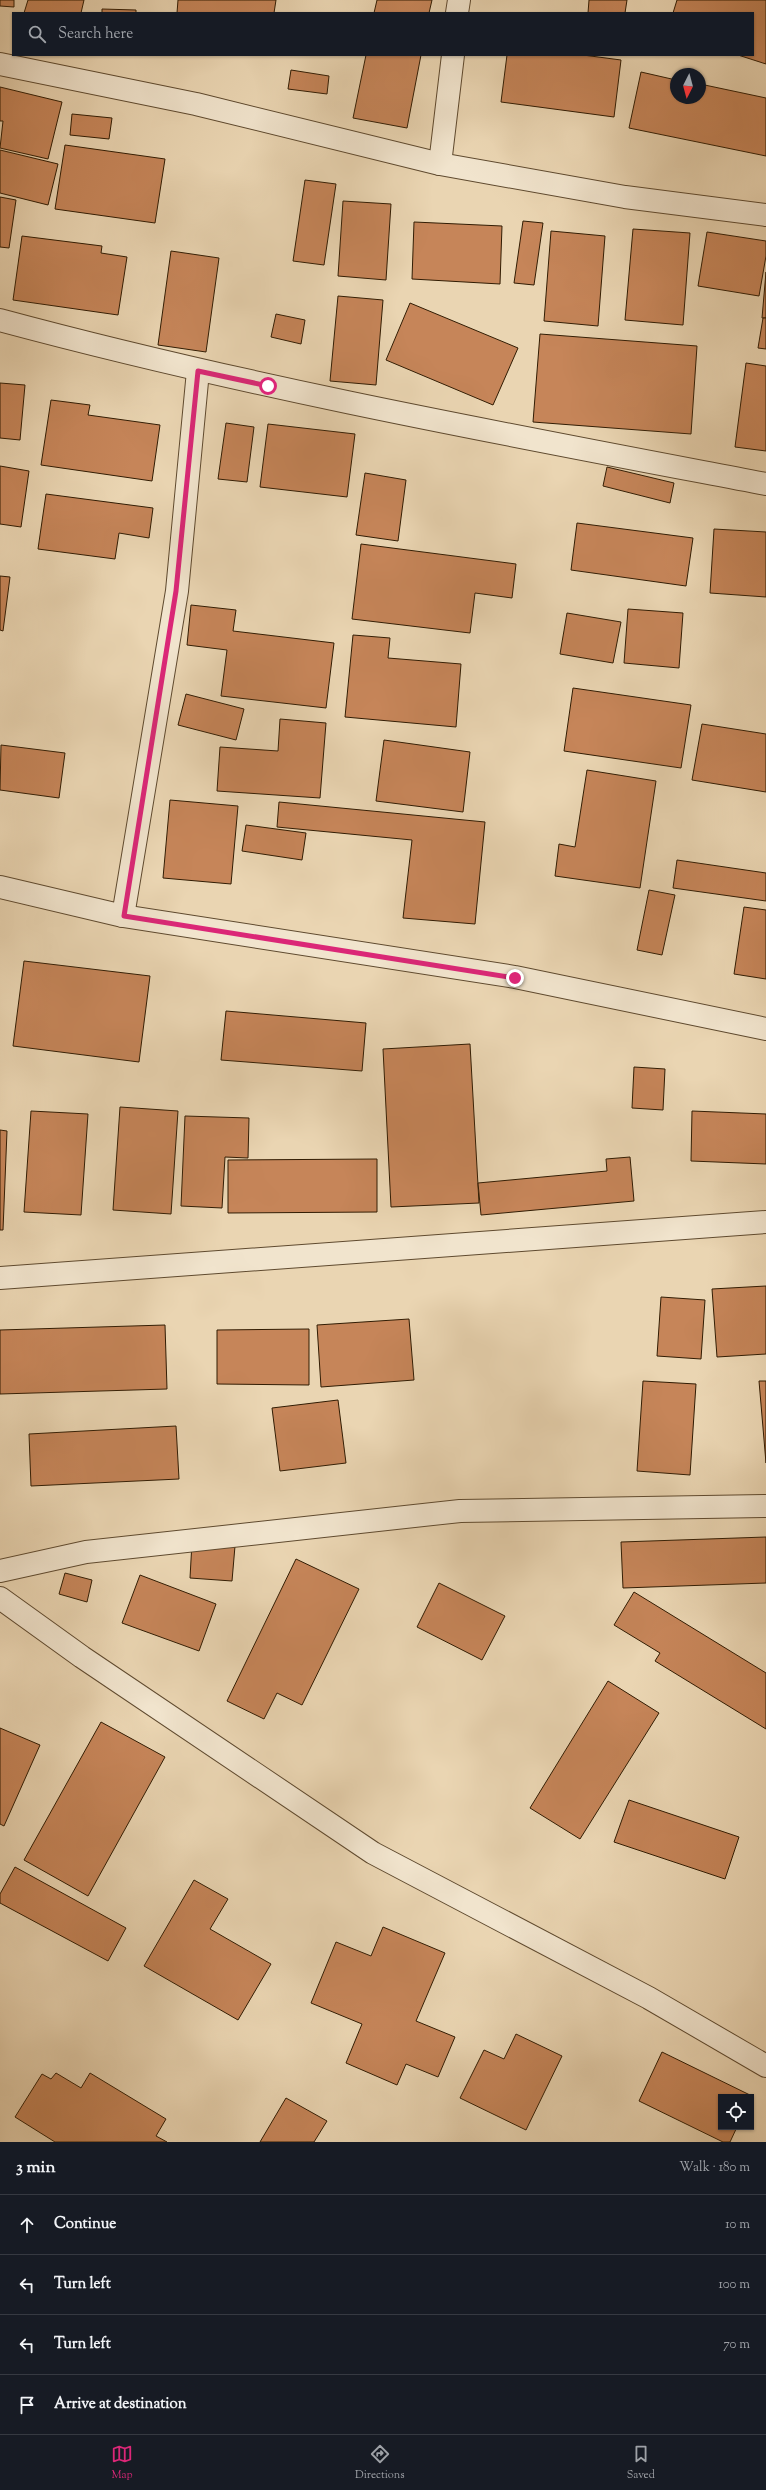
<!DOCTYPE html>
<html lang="en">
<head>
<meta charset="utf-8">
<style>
	:root { --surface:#171b24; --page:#242831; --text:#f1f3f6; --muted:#9ea1a6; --line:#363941; --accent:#db2777 }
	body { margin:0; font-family:"Sorts Mill Goudy",serif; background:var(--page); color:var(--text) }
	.controls { position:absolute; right:12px; bottom:12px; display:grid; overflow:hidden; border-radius:0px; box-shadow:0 1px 3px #0004 }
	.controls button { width:36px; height:36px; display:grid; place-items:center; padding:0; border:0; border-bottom:1px solid var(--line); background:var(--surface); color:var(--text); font:20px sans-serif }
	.compass { position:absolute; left:670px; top:68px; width:36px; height:36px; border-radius:50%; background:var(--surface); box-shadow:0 1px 3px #0004; rotate:186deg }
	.stop { position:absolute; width:12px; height:12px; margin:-9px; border:3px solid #db2777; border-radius:50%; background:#fff }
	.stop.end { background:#db2777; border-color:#fff; box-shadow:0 1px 4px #0008 }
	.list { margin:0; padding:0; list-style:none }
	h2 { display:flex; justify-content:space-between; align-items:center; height:52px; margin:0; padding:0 16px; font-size:17px }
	h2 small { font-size:13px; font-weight:400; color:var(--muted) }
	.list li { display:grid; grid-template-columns:26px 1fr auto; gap:12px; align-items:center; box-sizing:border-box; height:60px; padding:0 16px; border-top:1px solid var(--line) }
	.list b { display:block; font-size:15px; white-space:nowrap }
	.list em { font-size:13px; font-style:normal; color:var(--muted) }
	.icon { flex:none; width:22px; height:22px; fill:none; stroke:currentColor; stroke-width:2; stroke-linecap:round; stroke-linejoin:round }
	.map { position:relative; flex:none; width:766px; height:2142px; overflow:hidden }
	.search { position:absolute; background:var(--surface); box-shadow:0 1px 3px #0004; left:12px; right:12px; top:12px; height:44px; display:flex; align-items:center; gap:10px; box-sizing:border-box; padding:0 14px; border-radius:0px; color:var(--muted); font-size:15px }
	.sheet { height:292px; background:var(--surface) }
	nav { display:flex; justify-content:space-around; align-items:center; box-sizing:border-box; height:56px; border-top:1px solid var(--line); background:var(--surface); font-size:11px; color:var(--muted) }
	nav a { display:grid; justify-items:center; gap:2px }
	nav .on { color:var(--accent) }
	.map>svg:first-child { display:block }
	.building { fill:#c68559; stroke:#311c03 }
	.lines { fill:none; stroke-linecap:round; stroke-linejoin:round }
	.minor-casing { stroke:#5f4a2f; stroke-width:24 }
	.minor { stroke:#f1e4cd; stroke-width:22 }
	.route { stroke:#db2777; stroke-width:5 }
</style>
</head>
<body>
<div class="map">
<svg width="766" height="2142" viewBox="0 0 766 2142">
	<rect width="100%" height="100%" fill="#ead5b2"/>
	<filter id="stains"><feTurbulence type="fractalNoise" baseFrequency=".005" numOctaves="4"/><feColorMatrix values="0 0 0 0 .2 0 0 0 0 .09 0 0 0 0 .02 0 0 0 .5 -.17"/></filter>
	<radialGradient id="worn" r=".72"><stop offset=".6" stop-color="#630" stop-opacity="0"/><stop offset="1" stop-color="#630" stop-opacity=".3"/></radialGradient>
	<g class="building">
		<polygon points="0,0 14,0 14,7 0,6"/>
		<polygon points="28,0 84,0 81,13 24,13"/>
		<polygon points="178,0 276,0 274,13 177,13"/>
		<polygon points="377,0 432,0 429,13 374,13"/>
		<polygon points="589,0 627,0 625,13 588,13"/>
		<polygon points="677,0 766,0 766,64 738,55 753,55 753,13 673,13"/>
		<polygon points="102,9 136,10 136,13 102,13"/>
		<polygon points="366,55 421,55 407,128 353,118"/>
		<polygon points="507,55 583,55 621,60 614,117 501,102"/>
		<polygon points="291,70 329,76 327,94 288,89"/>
		<polygon points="641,72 676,80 676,98 700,98 700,84 766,98 766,156 629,128"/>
		<polygon points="0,87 62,102 48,159 0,148 3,121 0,121"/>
		<polygon points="72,114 112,118 109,139 70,135"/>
		<polygon points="65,145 165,159 155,223 55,209"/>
		<polygon points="0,150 58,164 48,205 0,193"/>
		<polygon points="305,180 336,184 324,265 293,261"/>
		<polygon points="0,197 16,200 9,248 0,247"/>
		<polygon points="343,201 391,204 386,280 338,276"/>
		<polygon points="523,221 543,223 534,285 514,283"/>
		<polygon points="414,222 502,226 500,284 412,279"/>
		<polygon points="633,229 690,233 683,325 625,320"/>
		<polygon points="551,231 605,236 598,326 544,321"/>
		<polygon points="707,232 766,241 766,256 759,296 698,286"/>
		<polygon points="22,236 102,246 101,253 127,257 118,315 13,300"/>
		<polygon points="171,251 219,258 206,352 158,345"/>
		<polygon points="766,272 766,318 762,318"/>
		<polygon points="338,296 383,300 376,385 330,381"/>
		<polygon points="410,303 518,348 493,405 386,360"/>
		<polygon points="276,314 305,320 301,344 271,337"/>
		<polygon points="763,318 766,318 766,349 758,348"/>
		<polygon points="540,334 697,346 691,434 533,422"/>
		<polygon points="746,363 766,366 766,451 735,447"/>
		<polygon points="0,383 25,385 20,440 0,438"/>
		<polygon points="51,400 90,405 88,415 160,425 152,481 41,465"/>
		<polygon points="226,423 254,427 247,482 218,479"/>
		<polygon points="268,424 355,434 347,497 260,487"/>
		<polygon points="0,466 29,471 21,527 0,524"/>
		<polygon points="607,467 674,483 670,503 603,486"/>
		<polygon points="365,473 406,480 398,541 356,535"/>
		<polygon points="46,494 153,508 149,538 119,533 115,559 38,549"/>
		<polygon points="577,523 693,538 686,586 571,570"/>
		<polygon points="714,529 766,532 766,597 710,593"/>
		<polygon points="361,544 516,564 512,598 475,593 470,633 352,619"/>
		<polygon points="0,576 10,577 3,631 0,630"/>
		<polygon points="191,605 236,610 233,631 334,643 326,708 221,696 227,650 187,645"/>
		<polygon points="628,609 683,613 679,668 624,663"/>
		<polygon points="567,613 621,622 613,663 560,654"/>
		<polygon points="353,635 390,638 388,658 461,664 456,727 345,717"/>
		<polygon points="573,688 691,705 681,768 564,751"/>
		<polygon points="186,694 244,709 236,740 178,725"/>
		<polygon points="280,719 326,723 320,798 217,791 220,747 278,751"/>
		<polygon points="702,724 766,734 766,792 692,780"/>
		<polygon points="384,740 470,752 463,812 376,801"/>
		<polygon points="1,745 65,753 59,798 0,790"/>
		<polygon points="587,770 656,781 640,888 555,876 559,844 575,847"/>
		<polygon points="170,800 238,806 231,884 163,878"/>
		<polygon points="279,802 485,822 475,924 403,918 412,840 277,827"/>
		<polygon points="246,825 306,833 302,860 242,851"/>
		<polygon points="677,860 766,873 766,901 673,888"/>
		<polygon points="649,890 675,895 662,955 637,950"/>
		<polygon points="744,907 766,910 766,979 734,974"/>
		<polygon points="24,961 150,976 139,1062 13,1046"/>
		<polygon points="226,1011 366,1023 362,1071 221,1060"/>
		<polygon points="470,1044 479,1203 391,1207 383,1049"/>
		<polygon points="634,1067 665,1069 663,1110 632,1108"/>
		<polygon points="120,1107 178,1111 171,1214 113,1210"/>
		<polygon points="31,1111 88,1114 81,1215 24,1212"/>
		<polygon points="692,1111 766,1114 766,1164 691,1161"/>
		<polygon points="185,1116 249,1118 248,1158 225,1157 222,1208 181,1206"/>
		<polygon points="0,1130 7,1131 3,1230 0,1230"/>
		<polygon points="630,1157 634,1201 481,1215 478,1183 607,1171 606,1159"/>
		<polygon points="377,1159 377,1212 228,1213 228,1160"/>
		<polygon points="766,1286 766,1354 717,1357 712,1289"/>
		<polygon points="661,1297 705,1300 701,1359 657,1356"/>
		<polygon points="409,1319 414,1380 321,1387 317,1325"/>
		<polygon points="165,1325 167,1389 0,1394 0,1330"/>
		<polygon points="309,1329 309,1385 217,1384 217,1330"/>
		<polygon points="643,1381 696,1384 690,1475 637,1471"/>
		<polygon points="759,1381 766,1381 766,1463"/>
		<polygon points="338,1400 346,1463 280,1471 272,1408"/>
		<polygon points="176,1426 179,1479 31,1486 29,1434"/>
		<polygon points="766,1537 766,1583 623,1588 621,1542"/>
		<polygon points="192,1542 235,1546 232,1581 190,1578"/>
		<polygon points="296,1559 359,1589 302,1705 277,1693 264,1719 227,1701"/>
		<polygon points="65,1573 92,1580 87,1602 59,1594"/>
		<polygon points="140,1575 216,1604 199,1651 122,1623"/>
		<polygon points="439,1583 505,1616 482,1660 417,1627"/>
		<polygon points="634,1592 766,1673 766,1729 655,1661 660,1653 614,1625"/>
		<polygon points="608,1681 659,1713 580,1839 530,1808"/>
		<polygon points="101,1722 165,1757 88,1896 24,1860"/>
		<polygon points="0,1728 40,1745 4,1826 0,1824"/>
		<polygon points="629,1800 739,1837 725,1879 614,1842"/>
		<polygon points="15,1867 126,1928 108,1961 0,1903 0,1894"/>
		<polygon points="194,1880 228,1899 210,1929 271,1964 238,2020 144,1966"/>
		<polygon points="383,1927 445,1953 416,2021 455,2037 438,2077 406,2064 397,2085 346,2063 362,2024 311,2003 336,1942 371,1956"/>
		<polygon points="516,2034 562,2056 526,2130 460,2098 484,2050 504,2059"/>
		<polygon points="662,2052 752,2096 751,2098 721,2097 721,2127 737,2127 730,2142 723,2142 639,2101"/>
		<polygon points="56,2073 81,2088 90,2073 166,2119 156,2136 167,2142 55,2142 15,2117 42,2074 51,2079"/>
		<polygon points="286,2098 327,2121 314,2142 260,2142"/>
	</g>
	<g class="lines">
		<defs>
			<g id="minor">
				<polyline points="457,13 459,0"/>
				<polyline points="0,64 196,104 440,164 625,197 766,215"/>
				<polyline points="440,164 453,55"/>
				<path d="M0 320C252 388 509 435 766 484"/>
				<polyline points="0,887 123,916 515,977 766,1029"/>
				<polyline points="123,916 177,591 198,371"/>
				<polyline points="0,1278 766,1222"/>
				<polyline points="0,1571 86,1552 460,1511 766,1506"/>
				<polyline points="0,1598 82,1657 373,1853 649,1998 766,2066"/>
			</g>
		</defs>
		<use href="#minor" class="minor-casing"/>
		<use href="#minor" class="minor"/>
	</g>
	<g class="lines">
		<polyline class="route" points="268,386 198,371 176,591 124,916 515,978"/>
	</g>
	<rect width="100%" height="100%" filter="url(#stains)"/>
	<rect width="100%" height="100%" fill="url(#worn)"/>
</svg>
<div class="controls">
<button><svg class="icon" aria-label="locate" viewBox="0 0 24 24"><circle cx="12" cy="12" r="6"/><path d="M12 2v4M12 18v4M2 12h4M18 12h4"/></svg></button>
</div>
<svg class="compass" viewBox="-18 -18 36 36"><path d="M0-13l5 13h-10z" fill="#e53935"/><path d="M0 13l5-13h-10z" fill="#9ea1a6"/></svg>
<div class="stop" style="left:268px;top:386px"></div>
<div class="stop end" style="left:515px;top:978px"></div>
<div class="search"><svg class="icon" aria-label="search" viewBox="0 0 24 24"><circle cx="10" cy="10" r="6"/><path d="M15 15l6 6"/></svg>Search here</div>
</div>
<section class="sheet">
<h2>3 min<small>Walk · 180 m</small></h2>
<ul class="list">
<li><svg class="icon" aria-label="ahead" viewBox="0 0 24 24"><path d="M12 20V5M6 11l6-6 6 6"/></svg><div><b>Continue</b></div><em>10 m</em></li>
<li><svg class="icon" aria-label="left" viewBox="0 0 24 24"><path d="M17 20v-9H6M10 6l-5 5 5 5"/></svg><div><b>Turn left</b></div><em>100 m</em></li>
<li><svg class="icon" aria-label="left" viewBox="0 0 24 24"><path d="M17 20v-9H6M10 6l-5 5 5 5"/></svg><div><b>Turn left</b></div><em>70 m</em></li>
<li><svg class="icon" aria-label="arrive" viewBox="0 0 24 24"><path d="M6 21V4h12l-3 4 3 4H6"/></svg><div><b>Arrive at destination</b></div></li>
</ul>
</section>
<nav>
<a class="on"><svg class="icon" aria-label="map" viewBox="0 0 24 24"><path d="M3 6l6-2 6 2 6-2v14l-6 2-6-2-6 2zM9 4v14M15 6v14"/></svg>Map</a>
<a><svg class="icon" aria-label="directions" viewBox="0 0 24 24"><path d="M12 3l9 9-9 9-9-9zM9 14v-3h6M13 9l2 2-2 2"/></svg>Directions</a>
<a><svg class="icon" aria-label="saved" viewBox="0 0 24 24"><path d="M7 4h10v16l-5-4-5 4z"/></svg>Saved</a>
</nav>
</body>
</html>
